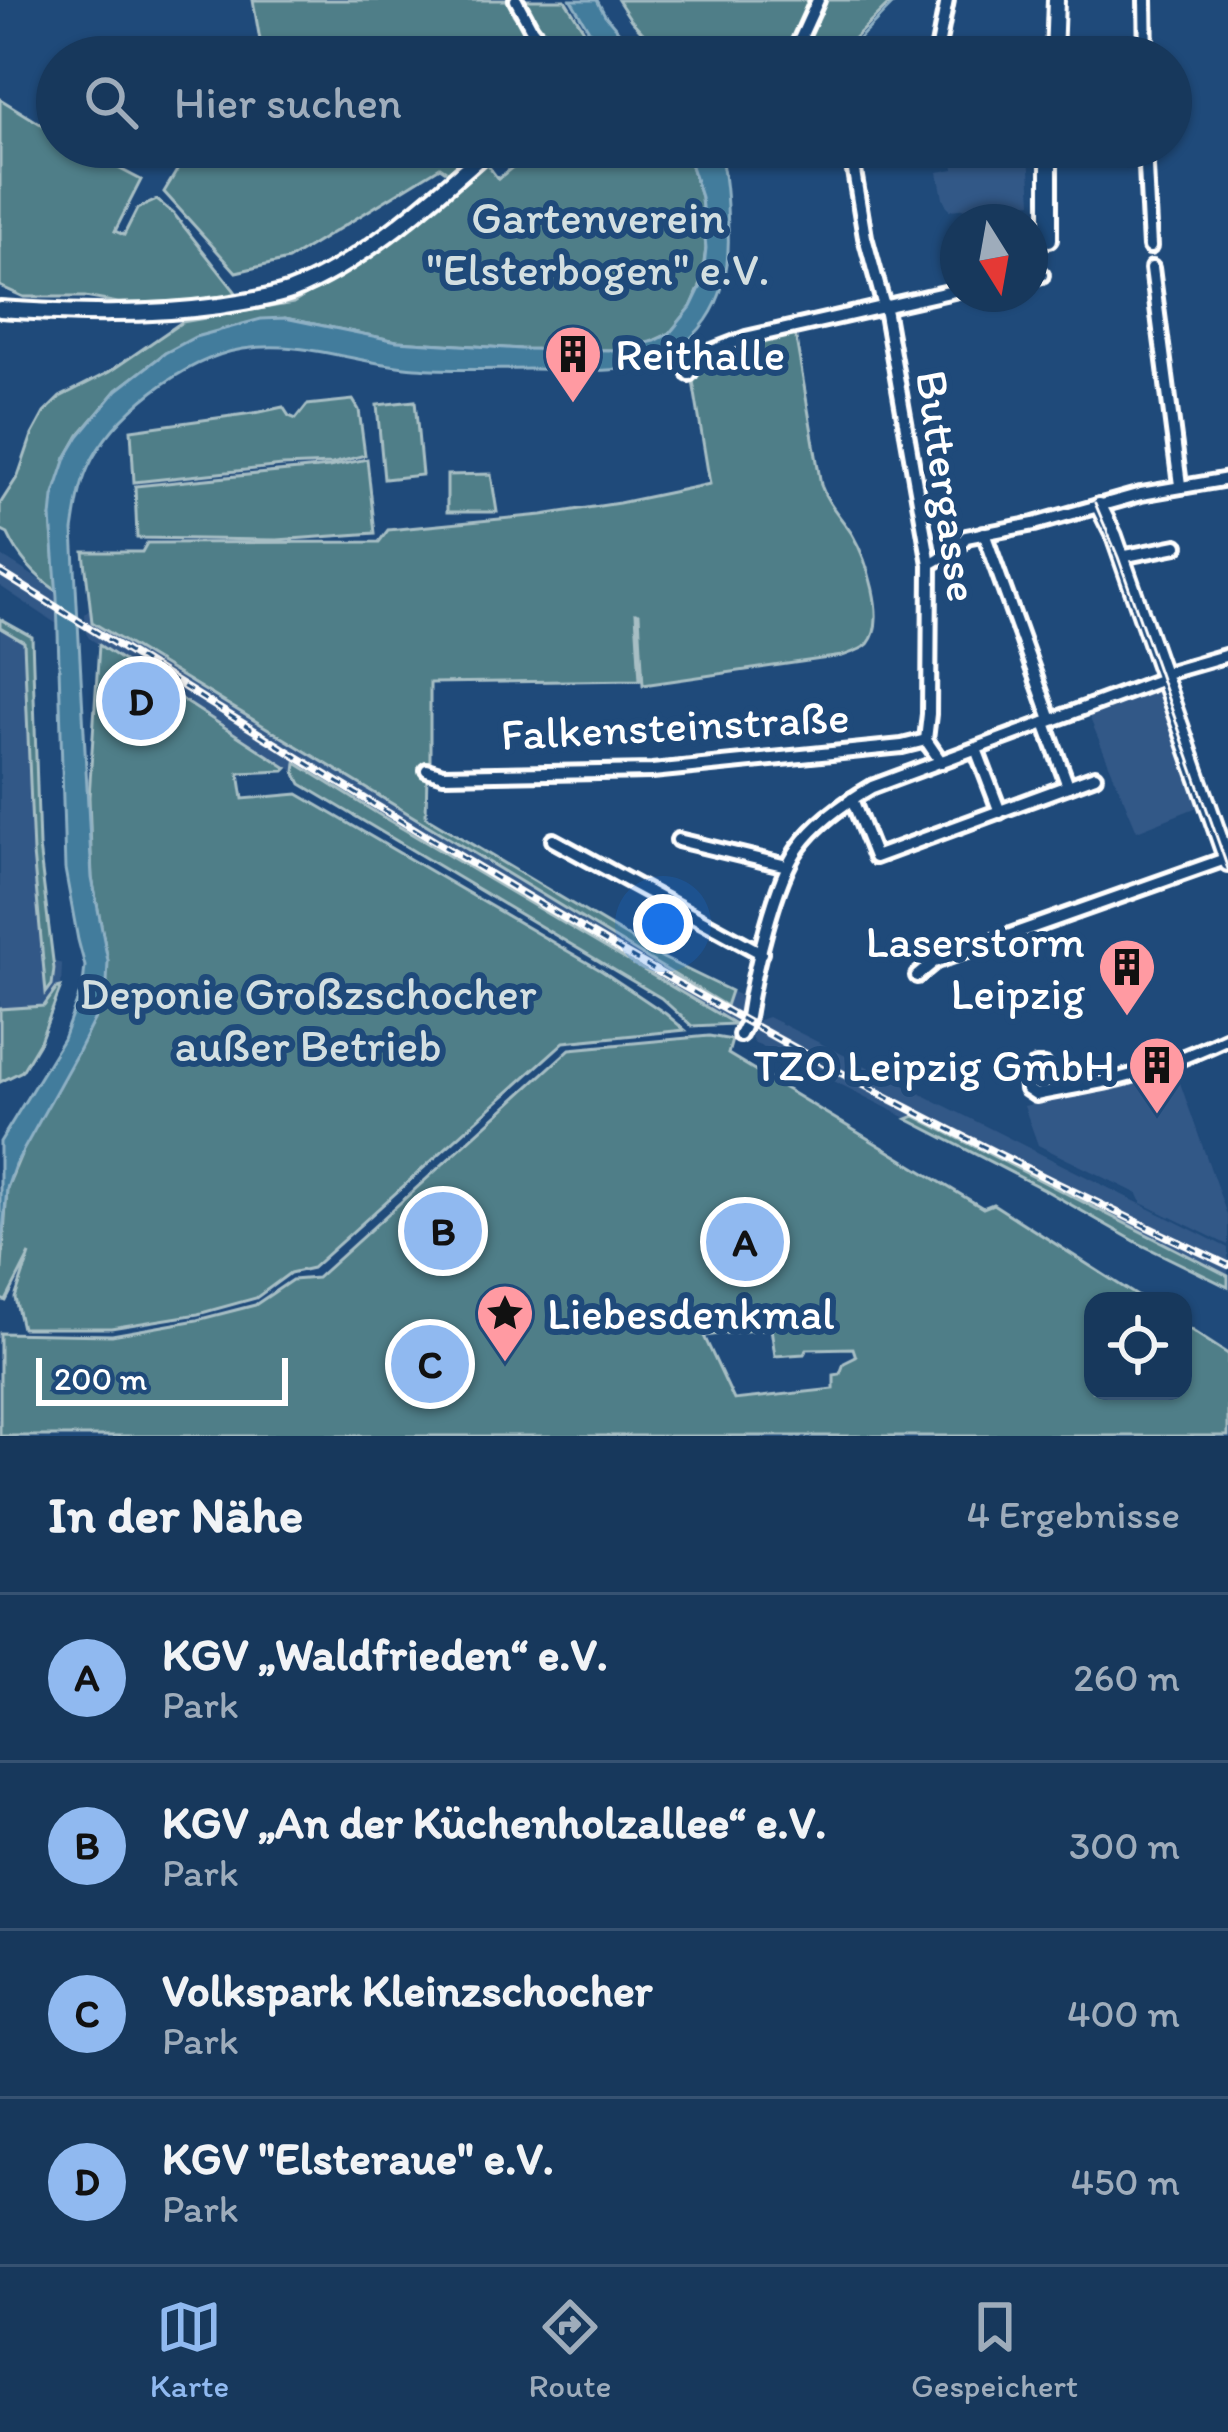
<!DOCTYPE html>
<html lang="de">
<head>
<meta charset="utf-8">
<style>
	:root { --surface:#17385c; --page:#203f62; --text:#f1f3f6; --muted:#9eacbb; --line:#365272; --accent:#90b9f0 }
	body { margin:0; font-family:Itim,sans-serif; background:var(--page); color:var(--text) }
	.controls { position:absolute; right:36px; bottom:36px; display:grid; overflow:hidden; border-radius:24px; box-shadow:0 3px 9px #0004 }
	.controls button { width:108px; height:108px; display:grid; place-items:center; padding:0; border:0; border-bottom:3px solid var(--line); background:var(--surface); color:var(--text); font:60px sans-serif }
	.compass { position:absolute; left:940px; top:204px; width:108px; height:108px; border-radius:50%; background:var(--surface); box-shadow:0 3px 9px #0004; rotate:169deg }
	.scale { position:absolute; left:36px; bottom:30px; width:252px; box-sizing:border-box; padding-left:12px; border:6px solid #fff; border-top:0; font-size:33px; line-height:42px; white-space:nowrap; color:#fff; -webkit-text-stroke:9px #1f4a7a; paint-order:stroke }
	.you { position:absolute; left:663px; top:924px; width:42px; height:42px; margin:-30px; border:9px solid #fff; border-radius:50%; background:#1a73e8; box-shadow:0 0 0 18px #1a73e833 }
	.badge { display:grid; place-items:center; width:78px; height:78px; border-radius:50%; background:var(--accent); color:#111; font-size:39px; font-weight:700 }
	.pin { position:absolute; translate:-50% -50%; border:6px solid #fff; box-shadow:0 3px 12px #0006 }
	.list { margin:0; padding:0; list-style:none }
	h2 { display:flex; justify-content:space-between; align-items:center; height:156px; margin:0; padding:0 48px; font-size:51px }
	h2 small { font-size:39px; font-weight:400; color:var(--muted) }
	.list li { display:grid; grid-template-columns:78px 1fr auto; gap:36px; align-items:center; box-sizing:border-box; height:168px; padding:0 48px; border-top:3px solid var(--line) }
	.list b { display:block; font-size:45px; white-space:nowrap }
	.list p { margin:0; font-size:39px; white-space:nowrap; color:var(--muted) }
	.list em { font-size:39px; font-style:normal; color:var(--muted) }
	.icon { flex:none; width:66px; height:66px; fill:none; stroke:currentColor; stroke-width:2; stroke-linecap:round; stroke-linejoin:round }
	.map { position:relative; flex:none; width:1228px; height:1436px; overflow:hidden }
	.search { position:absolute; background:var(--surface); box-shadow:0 3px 9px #0004; left:36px; right:36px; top:36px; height:132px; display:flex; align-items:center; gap:30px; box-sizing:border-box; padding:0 42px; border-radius:66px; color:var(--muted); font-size:45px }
	.sheet { height:828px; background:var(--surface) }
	nav { display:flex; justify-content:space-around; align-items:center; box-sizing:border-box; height:168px; border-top:3px solid var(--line); background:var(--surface); font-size:33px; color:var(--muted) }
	nav a { display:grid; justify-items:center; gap:6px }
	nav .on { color:var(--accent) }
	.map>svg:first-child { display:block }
	.built { fill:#335887 }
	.green { fill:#4f7e88; stroke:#a7bec4; stroke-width:3; fill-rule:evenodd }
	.water { fill:#427b9c; stroke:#8eb0c4; stroke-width:3 }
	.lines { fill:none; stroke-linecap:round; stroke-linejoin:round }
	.stream { stroke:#8eb0c4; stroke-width:3 }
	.street-casing { stroke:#fff; stroke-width:20 }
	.secondary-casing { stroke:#fff; stroke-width:22 }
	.street { stroke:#1f4a7a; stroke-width:10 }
	.secondary { stroke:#1f4a7a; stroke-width:14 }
	.tram { stroke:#fff; stroke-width:3 }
	.rail-casing { stroke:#fff; stroke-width:8 }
	.rail { stroke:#1f4a7a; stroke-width:3; stroke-dasharray:9; stroke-linecap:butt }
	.labels { text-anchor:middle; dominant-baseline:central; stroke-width:12; stroke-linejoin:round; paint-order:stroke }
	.park-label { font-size:45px; fill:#d3dfe1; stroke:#1f4a7a }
	.poi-label { font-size:45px; fill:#fff; stroke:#1f4a7a; text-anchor:start }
	.street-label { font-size:45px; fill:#fff; stroke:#1f4a7a }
</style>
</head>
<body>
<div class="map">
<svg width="1228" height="1436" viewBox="0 0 1228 1436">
	<rect width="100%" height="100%" fill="#1f4a7a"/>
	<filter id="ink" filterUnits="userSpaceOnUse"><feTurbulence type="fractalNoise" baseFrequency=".00833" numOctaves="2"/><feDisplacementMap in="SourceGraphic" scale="24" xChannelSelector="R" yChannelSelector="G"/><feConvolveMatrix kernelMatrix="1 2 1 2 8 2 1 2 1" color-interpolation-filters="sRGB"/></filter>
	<g filter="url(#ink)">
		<g class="built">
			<polygon points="952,147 1003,147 1004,153 1029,153 1032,202 949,210 943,198 938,172 954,169"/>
			<polygon points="0,555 57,591 57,624 0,586"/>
			<polygon points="90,609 434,822 663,958 739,995 740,1010 735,1024 692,1026 661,998 301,784 295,772 89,638 86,633 85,614"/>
			<polygon points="0,628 24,642 33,836 40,835 41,871 52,961 62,964 61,987 40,1041 22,1071 0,1081"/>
			<polygon points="1160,690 1200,806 1137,831 1089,716"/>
			<polygon points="768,1017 1228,1248 1228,1287 1138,1243 1045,1190 885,1107 779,1053 755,1044 751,1038 759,1020"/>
			<polygon points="1174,1066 1228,1218 1228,1245 1142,1203 1138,1194 1038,1145 1024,1106 1130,1081"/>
		</g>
		<g class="green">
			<polygon points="253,0 509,0 513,14 545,57 254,57 261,46"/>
			<polygon points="520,0 565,0 601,57 559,57 539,33"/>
			<polygon points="618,0 812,0 786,57 665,57 631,20"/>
			<polygon points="824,0 893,0 835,57 798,57 802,50 807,47 813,49 815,45 807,36"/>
			<polygon points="0,99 57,134 57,147 78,147 141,180 115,231 124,235 137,209 157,200 174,214 238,295 182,302 118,303 85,297 24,297 0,286"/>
			<polygon points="191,147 478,147 449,173 440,167 288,260 236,272 164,192"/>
			<path d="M537 147H685L701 197 706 248 701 284 691 307 670 333 642 346 614 350 521 349 397 341 285 318 165 353 117 390 79 435 66 458 51 517 57 591C35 576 19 558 8 534L0 530V504L18 476 32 435 44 413 60 397 109 372 182 322 293 303 356 264 433 209 486 163 498 179Z"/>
			<path d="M793 321 821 485C828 505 841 517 852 534 866 558 888 620 868 644 862 650 850 653 842 656L643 685 639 614 636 613 640 680 430 683V763L427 770 426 817 663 958 731 991 726 1006 92 622 84 552H142L147 543 379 542 388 530 542 515 619 503 710 484 693 381 687 360 725 339Z"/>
			<polygon points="353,400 359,410 365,455 332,464 282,466 134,482 131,430 260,412 283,407 289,416 296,419 307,405"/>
			<polygon points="415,401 422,475 384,479 377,405"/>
			<polygon points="367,459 375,533 277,540 137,538 135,486 329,467"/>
			<polygon points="491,474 497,512 447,512 447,475"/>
			<polygon points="0,619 32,637 39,847 54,969 52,985 46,993 33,853 24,642 0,628"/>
			<polygon points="99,645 287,768 284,771 239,773 243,799 298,794 602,971 666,1014 685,1030 564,1042 312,1268 290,1273 256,1298 198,1314 111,1328 22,1328 15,1298 30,1254 6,1301 0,1299 7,1188 28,1138 97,1014 108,961 92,878 89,797"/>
			<polygon points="296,763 383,817 735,1024 692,1026 661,998 301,784 295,772"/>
			<polygon points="61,987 40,1041 22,1071 0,1082 0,1009 44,1006 57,988"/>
			<path d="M709 1036 732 1040 728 1054 983 1208 993 1204 1145 1301H1093V1391H1183V1325L1228 1354V1436H0V1333L112 1335 197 1320 255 1305 292 1280 317 1278 570 1049ZM771 1328 775 1356 804 1354 807 1349 853 1348 856 1357 844 1363 840 1374 834 1375V1389L734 1400 704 1336Z"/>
			<polygon points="915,1116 1228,1276 1228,1287 1138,1243 1045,1190 907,1119"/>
		</g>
		<g class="water">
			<polygon points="571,0 597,0 605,15 640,57 612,57 590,32"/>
			<path d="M685 147H718C726 174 727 201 728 229 732 301 700 354 626 368 597 373 564 369 534 369 495 369 454 371 415 368 357 364 302 339 243 349 185 358 111 415 88 468 79 488 76 510 73 531L92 878 108 961 107 984 97 1014 75 1057 15 1165 7 1188 0 1266V1142L63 1039 83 985 85 966 78 940 65 869 57 597 51 517 53 497 66 458 79 436 117 390 165 353 195 337 261 319 285 318 397 341 521 349 614 350 655 341 670 333 691 307 702 284 706 248 701 197Z"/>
		</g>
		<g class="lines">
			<polyline class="stream" points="841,57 897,0"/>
			<defs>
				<g id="street">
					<polyline points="516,0 531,28 553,57"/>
					<polyline points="1145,0 1146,57"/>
					<polyline points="792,57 818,0"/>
					<polyline points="936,57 947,0"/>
					<polyline points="850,147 865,237 886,314 930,564 929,714 926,740 941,762"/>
					<polyline points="1145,147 1150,247"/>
					<polyline points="1152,268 1180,485"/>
					<polyline points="1030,278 1042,275"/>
					<polyline points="689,374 697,362 712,351 746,338 958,290"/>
					<polyline points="984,533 1051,720"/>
					<polyline points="1121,557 1177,546"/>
					<polyline points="930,564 956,549 966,537 1034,524 1141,494 1228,479"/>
					<polyline points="1162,674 1228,655"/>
					<polyline points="976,749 1000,812"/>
					<polyline points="427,770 443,775 652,771 902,746 926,740"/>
					<polyline points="1068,786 1095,776"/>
					<polyline points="852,799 875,857 1068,786 1045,723"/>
					<polyline points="553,840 761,953"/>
					<polyline points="678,840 787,866"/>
					<polyline points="917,976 934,962 1228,858"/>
					<path d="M747 1017C753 976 775 879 799 847 817 822 846 802 872 787L1163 679"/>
					<polyline points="740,1035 744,1027"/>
					<path d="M1067 1089 1044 1066H1036L1026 1075 1027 1089 1036 1095C1064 1089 1093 1085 1121 1078 1158 1069 1193 1054 1228 1038"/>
				</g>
				<g id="secondary">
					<polyline points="1054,57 1056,0"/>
					<polyline points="1049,147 1049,239"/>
					<path d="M0 309C74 314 146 316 219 306 244 302 268 299 291 291 363 263 434 197 491 147"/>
					<polyline points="1099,506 1114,536 1228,863"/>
				</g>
			</defs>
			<use href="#street" class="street-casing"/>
			<use href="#secondary" class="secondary-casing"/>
			<use href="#street" class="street"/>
			<use href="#secondary" class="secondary"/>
			<polyline class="tram" points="1095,503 1118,557 1228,869"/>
			<defs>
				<path id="rail" d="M0 572C242 723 483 876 733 1014 894 1104 1061 1187 1228 1265"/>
			</defs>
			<use href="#rail" class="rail-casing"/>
			<use href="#rail" class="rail"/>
		</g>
	</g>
	<defs>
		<symbol id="building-pin" viewBox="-11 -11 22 30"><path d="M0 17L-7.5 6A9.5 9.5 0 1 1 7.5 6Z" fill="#ff9aa2" stroke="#1f4a7a"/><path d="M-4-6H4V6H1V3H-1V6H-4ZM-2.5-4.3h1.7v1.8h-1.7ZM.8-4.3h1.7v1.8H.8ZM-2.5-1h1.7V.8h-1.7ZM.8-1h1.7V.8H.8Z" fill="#111"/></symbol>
		<symbol id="sight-pin" viewBox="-11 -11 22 30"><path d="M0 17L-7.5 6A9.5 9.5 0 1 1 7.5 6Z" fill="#ff9aa2" stroke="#1f4a7a"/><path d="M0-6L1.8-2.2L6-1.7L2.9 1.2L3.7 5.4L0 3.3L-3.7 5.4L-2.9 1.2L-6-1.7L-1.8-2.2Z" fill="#111"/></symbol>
	</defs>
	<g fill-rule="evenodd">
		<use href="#building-pin" x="540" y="321" width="66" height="90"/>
		<use href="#building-pin" x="1094" y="934" width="66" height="90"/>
		<use href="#building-pin" x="1124" y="1032" width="66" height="90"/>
		<use href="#sight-pin" x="472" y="1280" width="66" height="90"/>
	</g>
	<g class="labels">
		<g class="park-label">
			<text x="598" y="217">Gartenverein<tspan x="598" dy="52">"Elsterbogen" e.V.</tspan></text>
			<text x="308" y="993">Deponie Großzschocher<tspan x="308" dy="52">außer Betrieb</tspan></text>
		</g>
		<g class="poi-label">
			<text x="615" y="354">Reithalle</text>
			<text x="1085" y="941" text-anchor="end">Laserstorm<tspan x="1085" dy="52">Leipzig</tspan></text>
			<text x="1115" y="1065" text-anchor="end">TZO Leipzig GmbH</text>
			<text x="547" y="1313">Liebesdenkmal</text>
		</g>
		<g class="street-label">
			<text transform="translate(948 486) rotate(82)">Buttergasse</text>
			<text transform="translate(675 725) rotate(-3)">Falkensteinstraße</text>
		</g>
	</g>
</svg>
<div class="controls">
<button><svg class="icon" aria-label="locate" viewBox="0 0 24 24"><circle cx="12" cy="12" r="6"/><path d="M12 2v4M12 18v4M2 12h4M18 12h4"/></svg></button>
</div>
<svg class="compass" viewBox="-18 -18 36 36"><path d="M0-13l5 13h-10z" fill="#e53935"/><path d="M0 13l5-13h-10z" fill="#9eacbb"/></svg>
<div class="scale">200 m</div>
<div class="you"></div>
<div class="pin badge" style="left:745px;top:1242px">A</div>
<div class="pin badge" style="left:443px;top:1231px">B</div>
<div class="pin badge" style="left:430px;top:1364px">C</div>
<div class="pin badge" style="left:141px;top:701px">D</div>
<div class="search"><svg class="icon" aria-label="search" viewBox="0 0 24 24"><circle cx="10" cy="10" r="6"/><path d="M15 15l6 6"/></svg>Hier suchen</div>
</div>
<section class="sheet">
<h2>In der Nähe<small>4 Ergebnisse</small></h2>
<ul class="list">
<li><span class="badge">A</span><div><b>KGV „Waldfrieden“ e.V.</b><p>Park</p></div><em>260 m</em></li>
<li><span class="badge">B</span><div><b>KGV „An der Küchenholzallee“ e.V.</b><p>Park</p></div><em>300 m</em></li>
<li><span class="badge">C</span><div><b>Volkspark Kleinzschocher</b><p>Park</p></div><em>400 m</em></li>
<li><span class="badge">D</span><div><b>KGV &quot;Elsteraue&quot; e.V.</b><p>Park</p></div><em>450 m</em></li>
</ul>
</section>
<nav>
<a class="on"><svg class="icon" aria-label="map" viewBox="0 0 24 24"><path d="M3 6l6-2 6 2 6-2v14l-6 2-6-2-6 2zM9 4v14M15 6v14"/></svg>Karte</a>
<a><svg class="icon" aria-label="directions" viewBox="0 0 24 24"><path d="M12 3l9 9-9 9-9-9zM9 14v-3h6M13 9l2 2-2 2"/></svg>Route</a>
<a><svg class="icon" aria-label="saved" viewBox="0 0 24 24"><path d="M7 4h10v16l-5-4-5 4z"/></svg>Gespeichert</a>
</nav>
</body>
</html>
